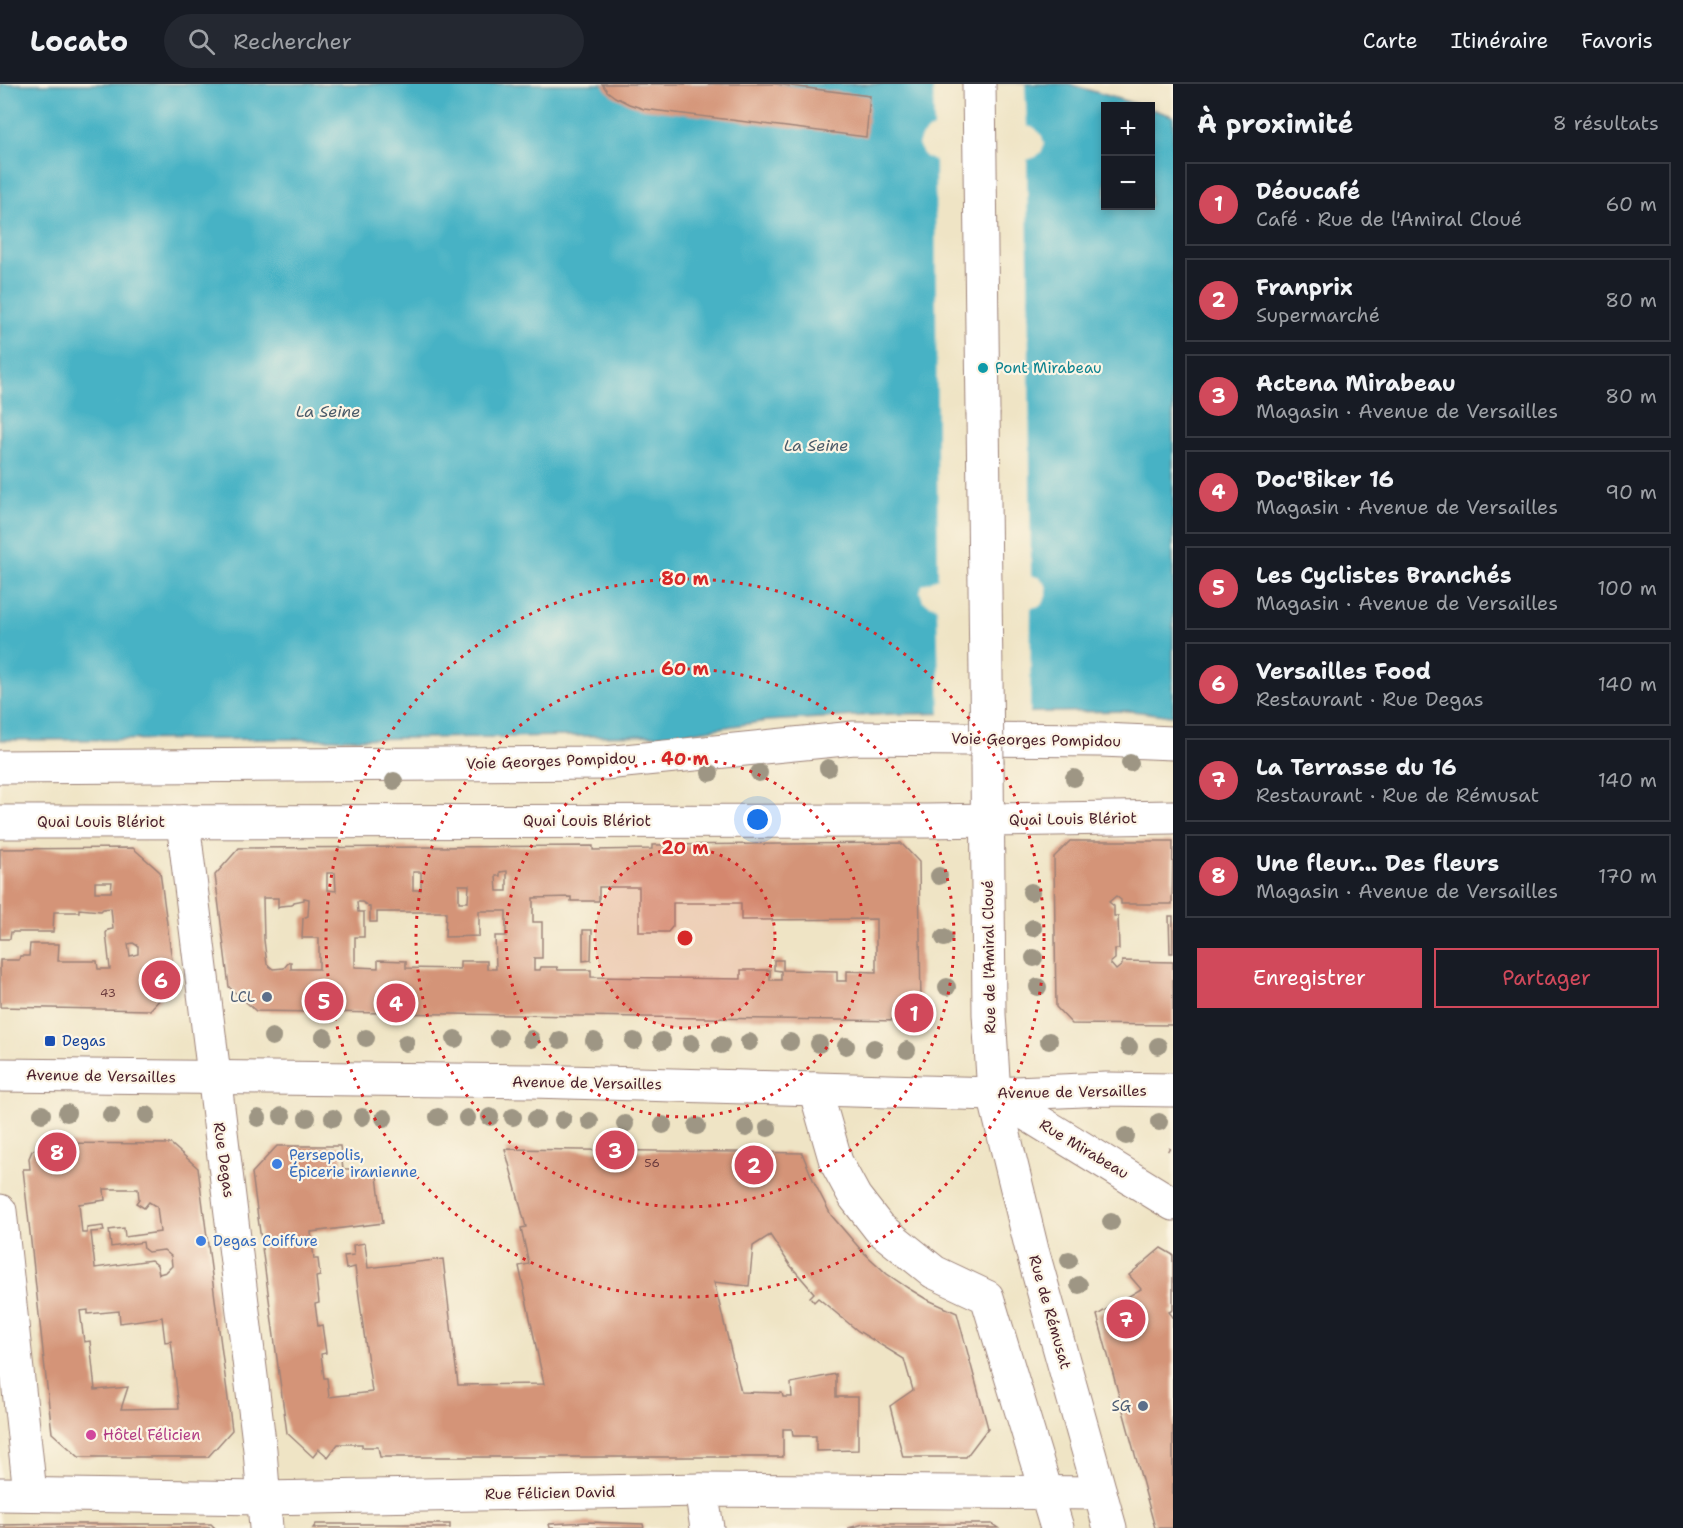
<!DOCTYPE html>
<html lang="fr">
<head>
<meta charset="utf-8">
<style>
	:root { --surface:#171b24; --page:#242831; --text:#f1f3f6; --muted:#9ea1a6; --line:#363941; --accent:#d1495b }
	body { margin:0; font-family:"Shantell Sans",sans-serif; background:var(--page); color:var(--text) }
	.controls { position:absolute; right:18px; top:18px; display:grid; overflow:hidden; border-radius:0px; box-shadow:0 3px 9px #0003 }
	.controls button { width:54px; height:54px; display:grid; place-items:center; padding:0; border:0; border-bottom:2px solid var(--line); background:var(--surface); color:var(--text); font:30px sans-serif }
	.you { position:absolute; left:758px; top:736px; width:21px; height:21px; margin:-15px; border:4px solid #fff; border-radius:50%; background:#1a73e8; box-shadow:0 0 0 9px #1a73e833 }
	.badge { display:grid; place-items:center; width:39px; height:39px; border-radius:50%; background:var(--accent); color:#fff; font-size:20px; font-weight:700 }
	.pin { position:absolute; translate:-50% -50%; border:3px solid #fff; box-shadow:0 2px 6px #0006 }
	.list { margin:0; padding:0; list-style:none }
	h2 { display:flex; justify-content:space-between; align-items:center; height:78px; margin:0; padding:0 24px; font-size:26px }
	h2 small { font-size:20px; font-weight:400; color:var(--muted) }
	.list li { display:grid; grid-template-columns:39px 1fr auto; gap:18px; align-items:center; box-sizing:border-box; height:84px; margin:0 12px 12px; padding:0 12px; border:2px solid var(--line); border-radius:0px }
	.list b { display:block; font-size:22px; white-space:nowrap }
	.list p { margin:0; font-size:20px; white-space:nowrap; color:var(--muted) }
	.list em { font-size:20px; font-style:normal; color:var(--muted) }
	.actions { display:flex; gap:12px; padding:18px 24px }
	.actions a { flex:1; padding:14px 0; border:2px solid var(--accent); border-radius:0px; text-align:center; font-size:21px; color:var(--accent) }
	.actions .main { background:var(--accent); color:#fff }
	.icon { flex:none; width:33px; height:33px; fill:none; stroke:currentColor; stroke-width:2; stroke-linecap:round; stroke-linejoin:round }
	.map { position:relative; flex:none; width:1173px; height:1444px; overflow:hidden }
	header { display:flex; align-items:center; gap:36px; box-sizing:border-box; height:84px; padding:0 30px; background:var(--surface); border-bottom:2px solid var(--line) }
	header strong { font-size:28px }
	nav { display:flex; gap:33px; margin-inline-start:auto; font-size:21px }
	.search { width:420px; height:54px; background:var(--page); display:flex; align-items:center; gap:15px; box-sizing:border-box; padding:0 21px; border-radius:33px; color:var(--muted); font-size:22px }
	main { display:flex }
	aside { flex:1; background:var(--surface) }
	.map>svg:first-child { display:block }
	.water { fill:#47b2c5; stroke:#486878; stroke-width:1.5 }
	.pier { fill:#efe4c5 }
	.building { fill:#d49478; fill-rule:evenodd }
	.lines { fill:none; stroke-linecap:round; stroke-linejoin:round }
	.minor-casing { stroke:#9c8278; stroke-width:35 }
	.major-casing { stroke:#9c8278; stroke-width:35 }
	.path { stroke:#9c8278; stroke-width:4; stroke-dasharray:1.5 4.5; stroke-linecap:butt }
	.minor { stroke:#fff; stroke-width:33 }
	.major { stroke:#fff; stroke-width:33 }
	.major-bridge-casing { stroke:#9c8278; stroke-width:35; stroke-linecap:butt }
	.major-bridge { stroke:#fff; stroke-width:33 }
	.tree { fill:#9e9684 }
	.ring { fill:none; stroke:#d62828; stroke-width:3; stroke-dasharray:3 6 }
	.culture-dot { fill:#0f9aa8; stroke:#fcf5e5; stroke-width:2 }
	.service-dot { fill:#5c6f8a; stroke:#fcf5e5; stroke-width:2 }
	.transit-dot { fill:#1a4fb4; stroke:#fcf5e5; stroke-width:2 }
	.shop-dot { fill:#3f7fe0; stroke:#fcf5e5; stroke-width:2 }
	.hotel-dot { fill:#d1479c; stroke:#fcf5e5; stroke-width:2 }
	.labels { text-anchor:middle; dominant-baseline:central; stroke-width:4.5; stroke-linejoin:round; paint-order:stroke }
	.number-label { font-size:12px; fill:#6c3c3e }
	.culture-label { font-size:15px; fill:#0d838f; stroke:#fcf5e5; text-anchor:start }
	.street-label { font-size:15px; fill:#4a1f2b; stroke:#fcf5e5 }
	.service-label { font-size:15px; fill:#4e5e75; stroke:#fcf5e5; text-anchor:end }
	.transit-label { font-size:15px; fill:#164399; stroke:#fcf5e5; text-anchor:start }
	.shop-label { font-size:15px; fill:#366cbe; stroke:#fcf5e5; text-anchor:start }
	.hotel-label { font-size:15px; fill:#b23c85; stroke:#fcf5e5; text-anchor:start }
	.water-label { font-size:16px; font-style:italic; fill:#495a69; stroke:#fcf5e5 }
	.centre { fill:#d62828; stroke:#fcf5e5; stroke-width:3 }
	.ring-label { font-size:18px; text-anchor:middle; font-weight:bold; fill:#d62828; stroke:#fcf5e5; stroke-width:4.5; stroke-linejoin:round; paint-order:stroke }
</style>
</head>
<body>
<header>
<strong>Locato</strong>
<div class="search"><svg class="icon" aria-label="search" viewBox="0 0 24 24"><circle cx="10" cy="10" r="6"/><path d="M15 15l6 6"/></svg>Rechercher</div>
<nav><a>Carte</a><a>Itinéraire</a><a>Favoris</a></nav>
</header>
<main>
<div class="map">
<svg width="1173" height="1444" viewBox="0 0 1173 1444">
	<rect width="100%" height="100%" fill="#fcf5e5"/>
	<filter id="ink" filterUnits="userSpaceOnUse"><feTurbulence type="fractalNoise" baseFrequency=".0167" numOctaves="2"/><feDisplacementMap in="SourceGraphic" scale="12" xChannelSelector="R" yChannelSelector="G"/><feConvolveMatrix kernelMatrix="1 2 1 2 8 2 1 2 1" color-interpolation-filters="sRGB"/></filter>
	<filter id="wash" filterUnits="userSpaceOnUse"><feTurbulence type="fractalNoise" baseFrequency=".008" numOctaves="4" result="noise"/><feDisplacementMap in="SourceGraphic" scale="24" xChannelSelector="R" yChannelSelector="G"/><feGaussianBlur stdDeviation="1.35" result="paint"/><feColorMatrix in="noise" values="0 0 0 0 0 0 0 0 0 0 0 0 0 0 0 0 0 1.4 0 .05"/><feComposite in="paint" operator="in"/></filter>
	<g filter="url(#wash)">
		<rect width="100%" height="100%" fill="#efe4c5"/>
		<polygon class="water" points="0,0 1069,0 1142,22 1106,22 1106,122 1150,122 1151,25 1173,32 1173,632 1132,627 892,630 767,637 672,651 330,655 0,656"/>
		<polygon class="pier" points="933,0 1025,0 1027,42 1035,44 1042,52 1044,59 1042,67 1036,73 1027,76 1031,491 1040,494 1046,501 1047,508 1044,518 1040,522 1031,524 1030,632 940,633 937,523 930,521 923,517 920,508 922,501 938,494 935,77 925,73 918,61 921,53 928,46 934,44"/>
		<g id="blocks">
			<g class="building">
				<polygon points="602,0 775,0 870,12 866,53 644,25 629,20 615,13 607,7"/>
				<polygon points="1070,757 1173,757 1172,820 1121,820 1121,816 1116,812 1109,818 1114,822 1114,832 1118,832 1119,865 1115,865 1115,875 1110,879 1116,886 1122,881 1122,877 1173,878 1173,941 1072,940 1056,923 1054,773"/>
				<path d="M901 759 919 778 921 922 905 937 256 927 229 903 215 791 239 764 593 762V766L652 765V761ZM507 787V807H497L496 792H500V788ZM413 788H421V806H413ZM327 789H335L336 807 327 806ZM459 801H469L468 818H459ZM599 803H639V848H668L673 842V819H741V836L876 835V888L847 887V897H837V887L783 886V876H774V886L781 887V896H770V886H741V895L591 893V886H558L557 883H541L540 886H534V874H542V838H533V814L571 813V817H599ZM263 814H278V824L280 822 292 821 294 818 304 816V814L309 815 308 832 303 834 302 854H319V885H291V878H289L284 884 273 885 267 880 264 856ZM357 818H362L370 823V838H377V828H446L445 853 479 852V827H506V852H495L496 885H487V877H460V885L406 884V877L378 876V884L355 883V853H364V828H358Z"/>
				<path d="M133 764 160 788 175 899 150 926 0 923V876H19L20 872H29L30 860H59L58 877H97L98 885H110L106 849 108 846 113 845 111 824 103 825 101 827 79 825V828H54L53 848H11L10 855H0V765ZM95 798H112L111 808H95ZM133 859 138 862V870L130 872 128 860Z"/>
				<polygon points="1169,832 1173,832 1173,869 1170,869"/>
				<polygon points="583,846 592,846 591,876 583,877"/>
				<path d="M48 1059 171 1060 198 1084 232 1346 208 1373H79L52 1349 23 1085H30L29 1074 32 1067 38 1063 48 1061ZM104 1105H138L139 1115 136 1119 144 1124 149 1118 157 1123 160 1148 125 1153 124 1144 109 1146 111 1163 143 1158 144 1165 148 1168 164 1166 171 1172 172 1182 166 1188 159 1190 157 1181 151 1176 95 1184 91 1148 104 1147 103 1142 87 1144V1149H82L79 1120 105 1116ZM88 1226V1230L119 1227 120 1239 162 1233 165 1258 171 1257 179 1324 121 1325 128 1303 95 1306 90 1257 84 1258 80 1227Z"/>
				<polygon points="277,1062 340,1062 343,1085 376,1085 383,1139 311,1148 314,1175 318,1175 320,1192 316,1193 319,1219 315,1220 318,1242 322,1241 326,1269 321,1270 324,1294 327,1294 329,1313 372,1308 355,1183 346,1185 344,1172 354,1171 353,1161 365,1159 368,1184 443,1175 458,1301 544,1300 519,1182 529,1180 521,1144 526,1143 505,1065 802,1069 814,1098 831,1131 861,1166 887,1190 908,1204 926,1215 957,1229 988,1344 966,1373 903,1373 890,1322 913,1306 904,1275 858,1247 818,1214 814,1218 810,1213 814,1209 790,1181 770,1151 753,1162 749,1202 714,1198 741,1308 782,1309 783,1313 792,1313 791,1299 836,1290 836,1313 858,1313 858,1366 816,1367 816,1352 793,1352 792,1345 783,1345 783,1373 380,1373 378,1363 362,1363 362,1360 338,1360 328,1373 319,1365 313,1373 287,1349 252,1089"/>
				<polygon points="1161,1164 1173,1171 1173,1226 1169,1228 1173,1233 1173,1444 1155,1444 1097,1231 1141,1205 1129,1191"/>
				<polygon points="588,1438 643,1440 644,1444 550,1444 549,1440"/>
				<polygon points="64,1440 211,1440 215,1444 0,1444 0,1441"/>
				<polygon points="316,1440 450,1440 450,1444 313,1444"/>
				<polygon points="864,1440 992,1440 998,1444 848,1444"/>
			</g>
		</g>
	</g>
	<g filter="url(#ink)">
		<use href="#blocks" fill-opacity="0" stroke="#9c8278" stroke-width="1.5"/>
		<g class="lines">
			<defs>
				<g id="minor">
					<polyline points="0,738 927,737 1173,733"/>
					<polyline points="183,738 260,1366 266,1444"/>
					<polyline points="815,1005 836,1078 855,1113 879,1144 934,1188 987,1213 1057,1444"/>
					<polyline points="994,1010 1032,1166 1110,1444"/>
					<polyline points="994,1010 1173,1120"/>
					<polyline points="0,1127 30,1409"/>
					<polyline points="701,1406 707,1444"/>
					<polyline points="0,1410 264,1414 701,1406 1100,1409"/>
				</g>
				<g id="major">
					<polyline points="979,0 983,329"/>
					<polyline points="987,679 989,930 994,1010"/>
					<polyline points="0,683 605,679 854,654 1101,656 1173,659"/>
					<polyline points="0,991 532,997 994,1010 1106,1005 1173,1006"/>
				</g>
			</defs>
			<use href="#minor" class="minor-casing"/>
			<use href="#major" class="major-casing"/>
			<polyline class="path" points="1168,1065 1173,1068"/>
			<use href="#minor" class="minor"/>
			<use href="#major" class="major"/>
			<defs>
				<polyline id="major-bridge" points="983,329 987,679"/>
			</defs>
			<use href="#major-bridge" class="major-bridge-casing"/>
			<use href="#major-bridge" class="major-bridge"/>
		</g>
		<g class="tree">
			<circle cx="1130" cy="679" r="9"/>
			<circle cx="828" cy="684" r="9"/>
			<circle cx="710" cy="689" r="9"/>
			<circle cx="759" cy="689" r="9"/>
			<circle cx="1074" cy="694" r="9"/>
			<circle cx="394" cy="697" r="9"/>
			<circle cx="939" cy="792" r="9"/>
			<circle cx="1031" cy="808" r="9"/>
			<circle cx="1033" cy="844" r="9"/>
			<circle cx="944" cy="854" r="9"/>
			<circle cx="1034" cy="874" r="9"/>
			<circle cx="947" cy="903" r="9"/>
			<circle cx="1038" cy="903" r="9"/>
			<circle cx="272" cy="953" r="9"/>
			<circle cx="324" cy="953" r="9"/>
			<circle cx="366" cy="954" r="9"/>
			<circle cx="499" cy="954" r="9"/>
			<circle cx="455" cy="955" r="9"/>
			<circle cx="531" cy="955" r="9"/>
			<circle cx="560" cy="956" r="9"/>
			<circle cx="594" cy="957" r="9"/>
			<circle cx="634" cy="957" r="9"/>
			<circle cx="662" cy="957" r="9"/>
			<circle cx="1049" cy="957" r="9"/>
			<circle cx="749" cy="958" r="9"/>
			<circle cx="790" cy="958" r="9"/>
			<circle cx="406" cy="959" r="9"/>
			<circle cx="691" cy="959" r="9"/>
			<circle cx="819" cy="960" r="9"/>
			<circle cx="721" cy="961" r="9"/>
			<circle cx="846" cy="962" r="9"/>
			<circle cx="1158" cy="962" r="9"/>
			<circle cx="1129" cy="963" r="9"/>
			<circle cx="874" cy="964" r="9"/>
			<circle cx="907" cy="966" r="9"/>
			<circle cx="67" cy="1029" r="9"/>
			<circle cx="42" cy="1030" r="9"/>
			<circle cx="111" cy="1031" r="9"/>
			<circle cx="147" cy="1031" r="9"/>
			<circle cx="282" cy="1032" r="9"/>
			<circle cx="362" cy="1033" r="9"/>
			<circle cx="438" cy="1033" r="9"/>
			<circle cx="490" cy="1033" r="9"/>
			<circle cx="513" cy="1033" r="9"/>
			<circle cx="258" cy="1034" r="9"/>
			<circle cx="307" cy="1034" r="9"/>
			<circle cx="333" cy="1034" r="9"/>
			<circle cx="384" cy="1034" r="9"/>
			<circle cx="467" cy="1034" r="9"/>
			<circle cx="536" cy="1035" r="9"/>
			<circle cx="563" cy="1036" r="9"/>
			<circle cx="590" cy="1037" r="9"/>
			<circle cx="1159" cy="1038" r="9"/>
			<circle cx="625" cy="1040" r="9"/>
			<circle cx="663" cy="1041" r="9"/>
			<circle cx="697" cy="1042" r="9"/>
			<circle cx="746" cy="1044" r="9"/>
			<circle cx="768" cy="1044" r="9"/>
			<circle cx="1126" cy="1052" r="9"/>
			<circle cx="1111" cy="1138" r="9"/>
			<circle cx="1069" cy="1176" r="9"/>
			<circle cx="1079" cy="1201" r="9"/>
		</g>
	</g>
	<circle cx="685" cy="854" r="90" fill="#d62828" fill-opacity=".12"/>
	<g class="ring">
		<circle cx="685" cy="854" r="90"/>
		<circle cx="685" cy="854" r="179"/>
		<circle cx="685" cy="854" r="269"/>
		<circle cx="685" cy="854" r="359"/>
	</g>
	<circle class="culture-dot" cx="983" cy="284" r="6"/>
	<g class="service-dot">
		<circle cx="267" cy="913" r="6"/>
		<circle cx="1143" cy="1322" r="6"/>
	</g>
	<rect class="transit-dot" x="44" y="951" width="12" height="12" rx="3"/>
	<g class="shop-dot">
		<circle cx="277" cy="1080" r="6"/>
		<circle cx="201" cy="1157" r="6"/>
	</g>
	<circle class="hotel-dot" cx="91" cy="1351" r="6"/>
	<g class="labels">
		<g class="number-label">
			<text x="108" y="909">43</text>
			<text x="652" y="1079">56</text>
		</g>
		<g class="culture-label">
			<text x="995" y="284">Pont Mirabeau</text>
		</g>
		<g class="street-label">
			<text transform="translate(1036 656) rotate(1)">Voie Georges Pompidou</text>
			<text transform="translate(551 677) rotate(-2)">Voie Georges Pompidou</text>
			<text transform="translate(1073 735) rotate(-1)">Quai Louis Blériot</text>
			<text x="587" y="737">Quai Louis Blériot</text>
			<text x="101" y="738">Quai Louis Blériot</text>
			<text transform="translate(989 873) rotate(-91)">Rue de l'Amiral Cloué</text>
			<text transform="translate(101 992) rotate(1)">Avenue de Versailles</text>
			<text transform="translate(587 999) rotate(1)">Avenue de Versailles</text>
			<text transform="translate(1072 1008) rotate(-1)">Avenue de Versailles</text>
			<text transform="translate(1084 1065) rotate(31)">Rue Mirabeau</text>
			<text transform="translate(224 1076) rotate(82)">Rue Degas</text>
			<text transform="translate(1050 1228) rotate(74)">Rue de Rémusat</text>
			<text transform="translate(550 1409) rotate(-1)">Rue Félicien David</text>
		</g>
		<g class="service-label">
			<text x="255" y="913">LCL</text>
			<text x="1131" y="1322">SG</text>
		</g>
		<g class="transit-label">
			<text x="62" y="957">Degas</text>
		</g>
		<g class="shop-label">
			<text x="289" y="1071">Persepolis,<tspan x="289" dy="17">Épicerie iranienne</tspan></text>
			<text x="213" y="1157">Degas Coiffure</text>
		</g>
		<g class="hotel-label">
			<text x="103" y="1351">Hôtel Félicien</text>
		</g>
		<g class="water-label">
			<text x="328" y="327">La Seine</text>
			<text x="816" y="361">La Seine</text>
		</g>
	</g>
	<circle cx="685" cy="854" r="9" class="centre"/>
	<g class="ring-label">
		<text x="685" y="501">80 m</text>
		<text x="685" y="591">60 m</text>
		<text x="685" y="681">40 m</text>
		<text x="685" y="770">20 m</text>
	</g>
</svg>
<div class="controls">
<button>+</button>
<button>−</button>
</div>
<div class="you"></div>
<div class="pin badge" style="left:914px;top:929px">1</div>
<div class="pin badge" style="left:754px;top:1081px">2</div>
<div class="pin badge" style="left:615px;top:1066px">3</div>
<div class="pin badge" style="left:396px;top:919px">4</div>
<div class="pin badge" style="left:324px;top:917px">5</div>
<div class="pin badge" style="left:161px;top:896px">6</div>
<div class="pin badge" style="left:1126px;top:1235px">7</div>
<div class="pin badge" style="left:57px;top:1068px">8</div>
</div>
<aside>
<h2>À proximité<small>8 résultats</small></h2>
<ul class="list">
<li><span class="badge">1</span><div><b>Déoucafé</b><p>Café · Rue de l'Amiral Cloué</p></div><em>60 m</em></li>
<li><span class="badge">2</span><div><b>Franprix</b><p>Supermarché</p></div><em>80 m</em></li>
<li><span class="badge">3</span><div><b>Actena Mirabeau</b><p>Magasin · Avenue de Versailles</p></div><em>80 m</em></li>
<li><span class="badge">4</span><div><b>Doc'Biker 16</b><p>Magasin · Avenue de Versailles</p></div><em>90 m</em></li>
<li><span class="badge">5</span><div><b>Les Cyclistes Branchés</b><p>Magasin · Avenue de Versailles</p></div><em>100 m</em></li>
<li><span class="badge">6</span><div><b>Versailles Food</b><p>Restaurant · Rue Degas</p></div><em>140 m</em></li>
<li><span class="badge">7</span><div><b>La Terrasse du 16</b><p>Restaurant · Rue de Rémusat</p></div><em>140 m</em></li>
<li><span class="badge">8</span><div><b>Une fleur... Des fleurs</b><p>Magasin · Avenue de Versailles</p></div><em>170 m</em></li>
</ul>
<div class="actions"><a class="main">Enregistrer</a><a>Partager</a></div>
</aside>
</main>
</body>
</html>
